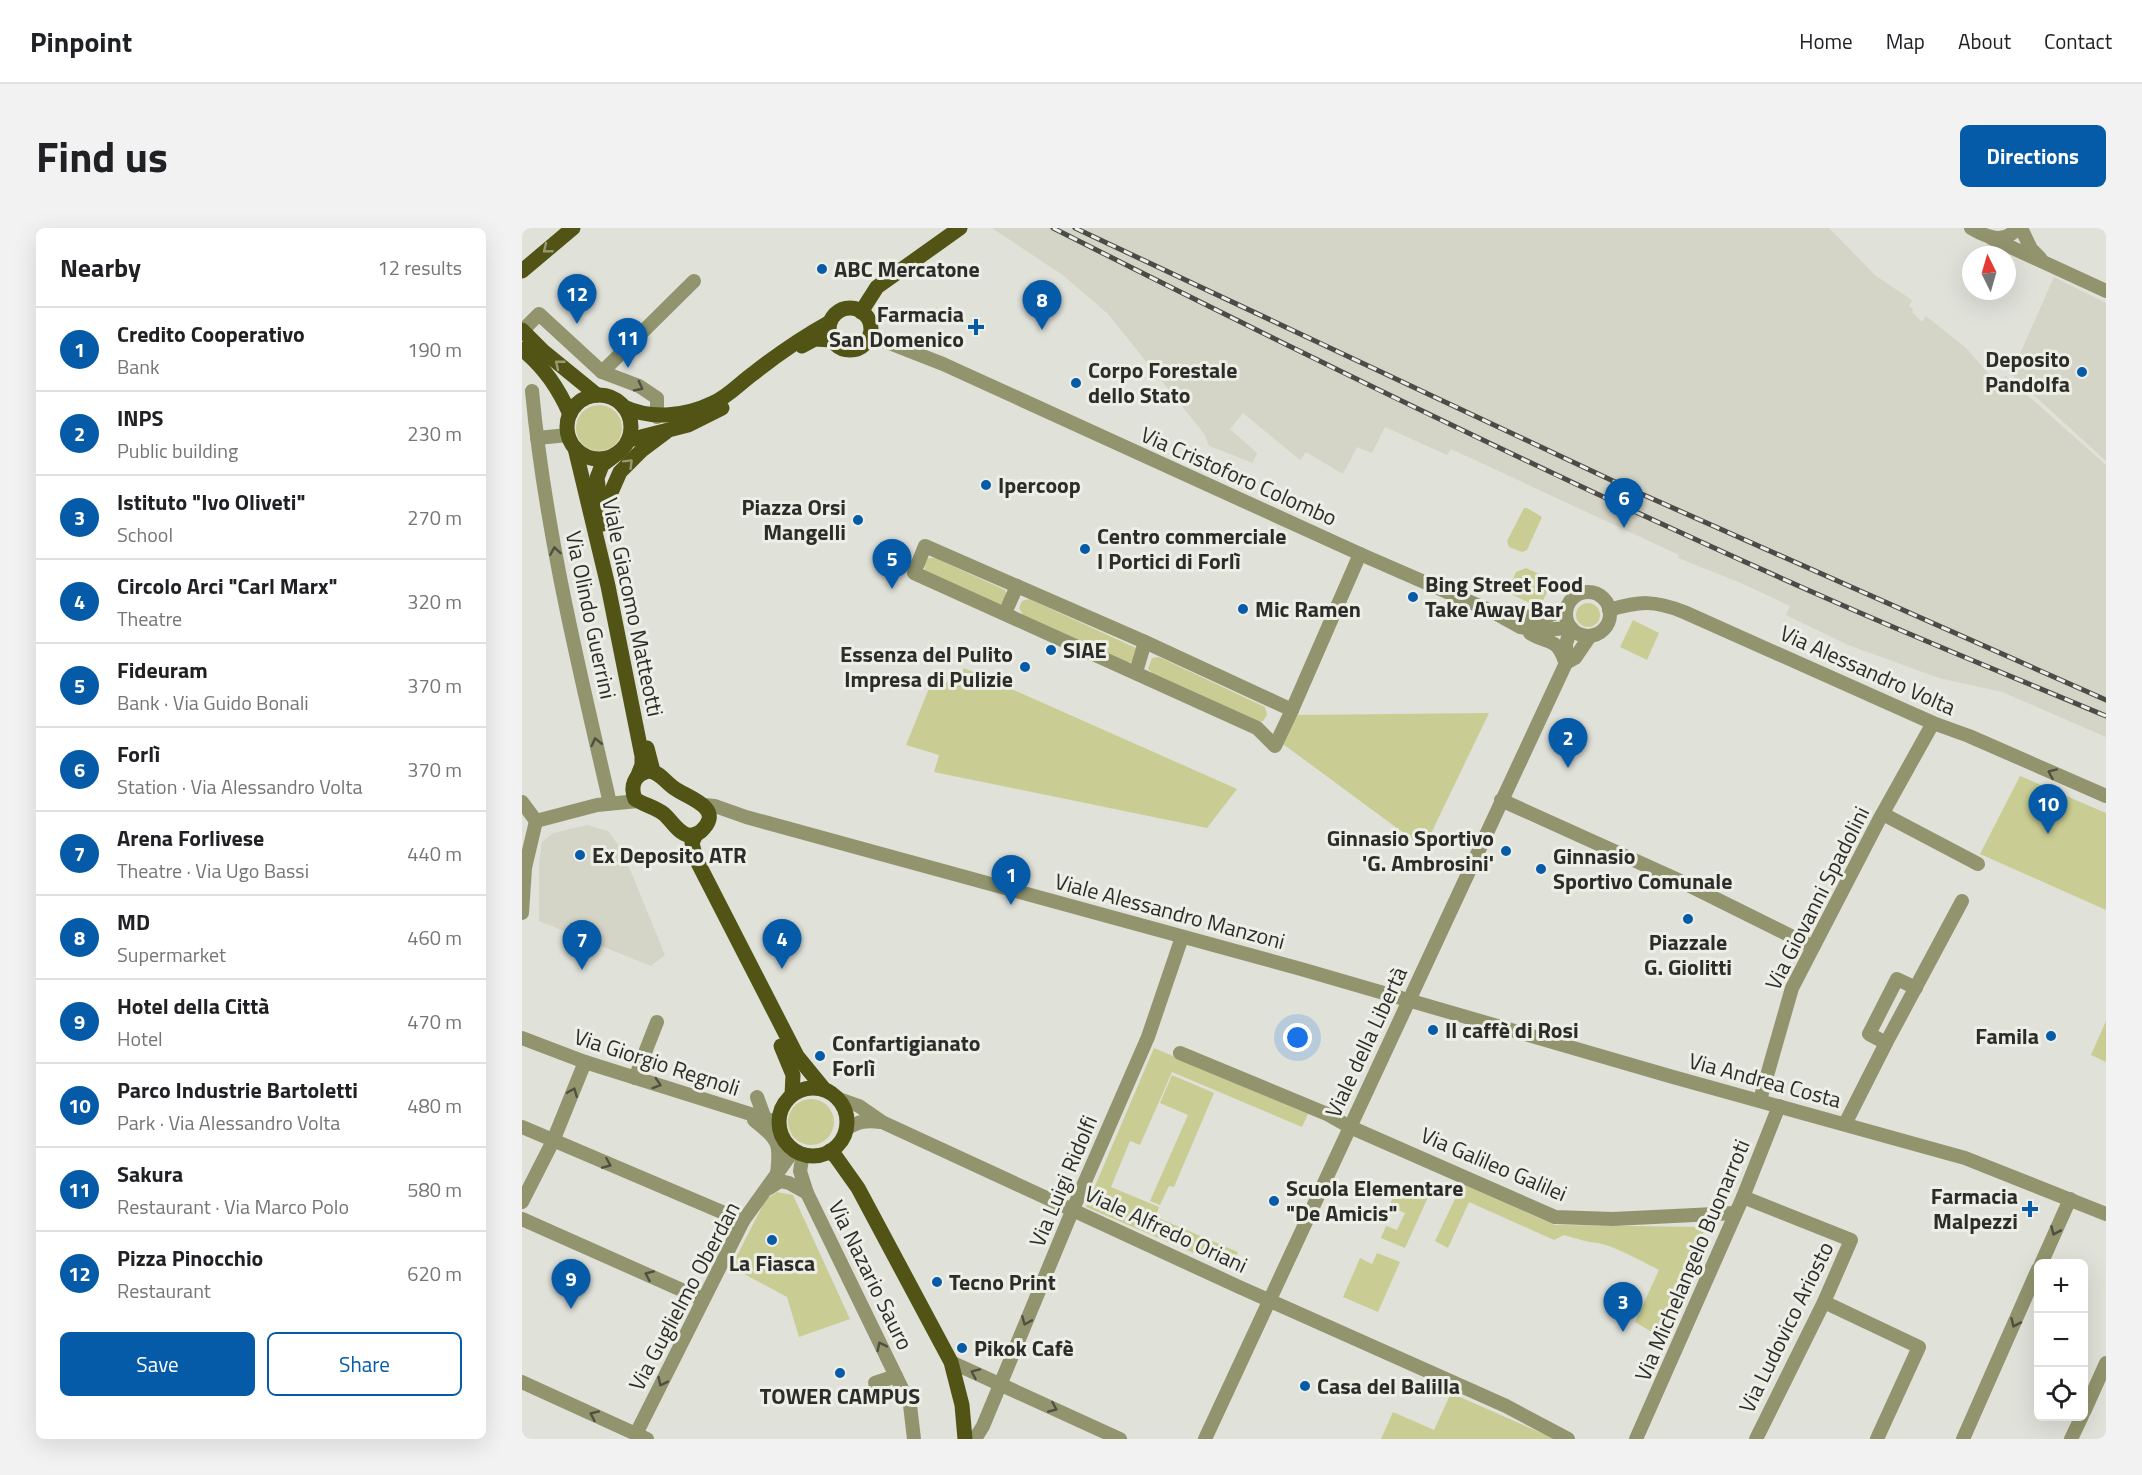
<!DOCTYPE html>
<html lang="en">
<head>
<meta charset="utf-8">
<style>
	:root { --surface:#fff; --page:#f2f2f2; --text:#202124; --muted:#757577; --line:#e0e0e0; --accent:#065ba9 }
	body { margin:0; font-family:"Titillium Web",sans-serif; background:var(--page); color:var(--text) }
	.controls { position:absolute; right:18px; bottom:18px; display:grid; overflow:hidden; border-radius:9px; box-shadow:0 6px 24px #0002 }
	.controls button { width:54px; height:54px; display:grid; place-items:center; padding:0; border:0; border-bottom:2px solid var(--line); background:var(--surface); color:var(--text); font:30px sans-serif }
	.compass { position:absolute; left:1440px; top:18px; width:54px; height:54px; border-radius:50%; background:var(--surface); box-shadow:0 6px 24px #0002; rotate:355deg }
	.you { position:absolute; left:776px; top:810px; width:21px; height:21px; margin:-15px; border:4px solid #fff; border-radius:50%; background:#1a73e8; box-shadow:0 0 0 9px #1a73e833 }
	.badge { display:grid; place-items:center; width:39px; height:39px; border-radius:50%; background:var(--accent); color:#fff; font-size:20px; font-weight:700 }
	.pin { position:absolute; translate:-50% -50px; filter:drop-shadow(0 2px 3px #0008) }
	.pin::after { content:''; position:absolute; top:32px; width:21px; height:18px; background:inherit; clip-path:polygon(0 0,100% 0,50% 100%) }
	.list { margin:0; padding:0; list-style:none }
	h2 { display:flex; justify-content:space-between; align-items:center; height:78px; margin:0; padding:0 24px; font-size:26px }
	h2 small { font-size:20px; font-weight:400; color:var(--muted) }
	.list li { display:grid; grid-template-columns:39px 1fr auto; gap:18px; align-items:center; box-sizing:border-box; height:84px; padding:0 24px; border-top:2px solid var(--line) }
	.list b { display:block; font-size:22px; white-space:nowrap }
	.list p { margin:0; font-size:20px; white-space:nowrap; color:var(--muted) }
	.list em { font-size:20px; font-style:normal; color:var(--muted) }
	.actions { display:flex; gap:12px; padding:18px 24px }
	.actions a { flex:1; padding:14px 0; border:2px solid var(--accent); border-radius:9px; text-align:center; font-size:21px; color:var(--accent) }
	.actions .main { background:var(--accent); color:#fff }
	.icon { flex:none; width:33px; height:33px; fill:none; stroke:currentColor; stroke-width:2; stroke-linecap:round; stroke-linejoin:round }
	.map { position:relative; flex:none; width:1584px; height:1211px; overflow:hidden; border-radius:9px }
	header { display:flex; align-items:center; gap:36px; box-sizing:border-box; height:84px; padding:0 30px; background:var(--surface); border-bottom:2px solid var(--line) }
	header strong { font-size:28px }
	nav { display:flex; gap:33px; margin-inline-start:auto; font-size:21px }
	.intro { display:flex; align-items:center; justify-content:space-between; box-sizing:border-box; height:144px; padding:0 36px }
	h1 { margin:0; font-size:42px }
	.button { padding:15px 27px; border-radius:9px; background:var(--accent); color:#fff; font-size:21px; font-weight:700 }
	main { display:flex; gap:36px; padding:0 36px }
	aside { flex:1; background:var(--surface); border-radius:9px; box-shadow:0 6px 24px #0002 }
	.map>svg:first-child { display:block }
	.built { fill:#d4d5c6 }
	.green { fill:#c9cd93 }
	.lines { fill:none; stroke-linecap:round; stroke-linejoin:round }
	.minor { stroke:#91946d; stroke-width:14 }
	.major { stroke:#515414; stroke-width:15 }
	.rail-casing { stroke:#4b4b48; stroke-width:5 }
	.rail { stroke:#edeee6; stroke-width:3; stroke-dasharray:9; stroke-linecap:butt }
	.oneway { stroke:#979972 }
	.oneway2 { stroke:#4f5041 }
	.poi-dot { fill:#065ba9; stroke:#edeee6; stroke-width:2 }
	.labels { text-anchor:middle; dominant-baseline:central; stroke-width:6; stroke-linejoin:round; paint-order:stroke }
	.poi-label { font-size:22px; font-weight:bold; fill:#2c2c29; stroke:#edeee6; text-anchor:start }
	.street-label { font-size:22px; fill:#2c2c29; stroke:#edeee6 }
</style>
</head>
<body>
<header>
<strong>Pinpoint</strong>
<nav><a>Home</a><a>Map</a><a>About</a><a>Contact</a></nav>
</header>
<div class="intro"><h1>Find us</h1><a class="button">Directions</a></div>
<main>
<aside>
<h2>Nearby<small>12 results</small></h2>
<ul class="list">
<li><span class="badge">1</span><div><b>Credito Cooperativo</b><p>Bank</p></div><em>190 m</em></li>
<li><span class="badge">2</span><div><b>INPS</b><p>Public building</p></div><em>230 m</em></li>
<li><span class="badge">3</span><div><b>Istituto &quot;Ivo Oliveti&quot;</b><p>School</p></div><em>270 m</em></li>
<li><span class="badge">4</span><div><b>Circolo Arci &quot;Carl Marx&quot;</b><p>Theatre</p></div><em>320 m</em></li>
<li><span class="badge">5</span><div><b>Fideuram</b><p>Bank · Via Guido Bonali</p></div><em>370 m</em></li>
<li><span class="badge">6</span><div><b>Forlì</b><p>Station · Via Alessandro Volta</p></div><em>370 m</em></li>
<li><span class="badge">7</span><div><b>Arena Forlivese</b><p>Theatre · Via Ugo Bassi</p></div><em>440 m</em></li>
<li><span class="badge">8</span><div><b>MD</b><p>Supermarket</p></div><em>460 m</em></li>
<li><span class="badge">9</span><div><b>Hotel della Città</b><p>Hotel</p></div><em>470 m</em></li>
<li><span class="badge">10</span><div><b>Parco Industrie Bartoletti</b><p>Park · Via Alessandro Volta</p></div><em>480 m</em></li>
<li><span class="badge">11</span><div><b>Sakura</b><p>Restaurant · Via Marco Polo</p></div><em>580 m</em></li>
<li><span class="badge">12</span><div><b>Pizza Pinocchio</b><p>Restaurant</p></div><em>620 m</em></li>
</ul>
<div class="actions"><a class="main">Save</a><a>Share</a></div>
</aside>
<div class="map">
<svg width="1584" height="1211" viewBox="0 0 1584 1211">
	<rect width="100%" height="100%" fill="#e0e1d9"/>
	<g class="built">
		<polygon points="470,0 1307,0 1354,48 1390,72 1387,78 1391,81 1390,84 1400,94 1404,88 1444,120 1473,153 1484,148 1584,237 1584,509 1480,464 1417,450 1326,417 1264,387 1268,378 1219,355 1156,330 1157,327 929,221 925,227 863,199 850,225 835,219 821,246 784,224 778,232 721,185 708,201 735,225 731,235 687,218 683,207 586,86 542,48"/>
		<polygon points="1532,49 1584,75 1584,233 1489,146"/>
		<polygon points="65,597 86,603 100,622 143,727 129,738 17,693 17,636 20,614 31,605"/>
	</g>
	<g class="green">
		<circle cx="77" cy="200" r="23"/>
		<polygon points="1002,280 1005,280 1020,289 1005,322 1000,324 987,319 985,313"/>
		<polygon points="404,330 413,330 483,362 485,367 482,374 476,377 403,343 402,336"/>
		<polygon points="1004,340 1026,350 1029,357 1020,374 1012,377 991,367 988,358 994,344"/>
		<polygon points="507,371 614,420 615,427 613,433 606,435 502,389 497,380 500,373"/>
		<circle cx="1066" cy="387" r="12"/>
		<polygon points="1111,392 1137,405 1125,432 1098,419"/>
		<polygon points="637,429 743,479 745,487 741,493 734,494 631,446 626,441 630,430"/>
		<polygon points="442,440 715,561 685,600 412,544 417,527 384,517 412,448 433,458"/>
		<polygon points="967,485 902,620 761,516 773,487"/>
		<polygon points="1498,548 1584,585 1584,682 1458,626"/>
		<polygon points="1584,793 1584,834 1569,827"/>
		<polygon points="632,820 786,886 780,899 650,844 618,917 608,913 589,959 637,979 634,989 716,1024 709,1041 564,979"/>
		<polygon points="650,847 692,865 652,959 647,958 638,977 628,973 666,887 638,875"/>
		<circle cx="289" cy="894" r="23"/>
		<polygon points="878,955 907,967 883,1020 859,1010 864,998 875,1002 883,985 867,978"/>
		<path d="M940 956 1033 997 1184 999 1138 1109 1113 1094 1137 1042C1123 1035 1089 1016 1075 1015 1064 1014 1053 1010 1042 1007L1032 1012 947 974 926 1020 913 1013Z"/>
		<polygon points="255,964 271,967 328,1091 277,1109 265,1069 209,1039 244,971"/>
		<polygon points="855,1025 878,1034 856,1084 821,1069 838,1030 850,1036"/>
		<polygon points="929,1165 1033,1211 859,1211 871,1184 912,1202"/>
	</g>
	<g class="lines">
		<g class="minor">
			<path d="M1449 0C1464 9 1483 17 1495 0"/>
			<polyline points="1499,0 1509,21 1518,30"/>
			<polyline points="1469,10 1584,63"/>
			<polyline points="1,102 17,86 80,144 117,158 135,170 135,189"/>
			<polyline points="347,107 421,136 838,326 971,384 998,399 1017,402 1049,400"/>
			<polyline points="80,144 172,53"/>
			<path d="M10 163C23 301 56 436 87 571"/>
			<polyline points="15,210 46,207"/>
			<polygon points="403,318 623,414 770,482 753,518 735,500 392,345"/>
			<circle cx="1066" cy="386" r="22"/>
			<path d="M1087 382C1118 373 1132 372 1162 384L1411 495 1447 508 1584 568"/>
			<polyline points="483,385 495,358"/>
			<polyline points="982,386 1021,390 1044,381"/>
			<path d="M1008 405C1025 416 1034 409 1042 431"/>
			<polyline points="1044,435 1053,430 1068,408"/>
			<polyline points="614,444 623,414"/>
			<polyline points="770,482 838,326"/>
			<polyline points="979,572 1156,652 1291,719"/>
			<polyline points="0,574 14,593"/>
			<polyline points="182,577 193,578 224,589 779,741 1151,849 1443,930 1584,986"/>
			<polyline points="1361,586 1456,636"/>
			<polyline points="14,593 75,577 116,573"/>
			<polyline points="0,685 3,640 14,593"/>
			<polyline points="0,810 63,834 257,895"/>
			<polyline points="1364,815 1347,806 1375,751 1394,760"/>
			<polyline points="658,825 805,886 828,899 1033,989 1091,991 1213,985"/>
			<polyline points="113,850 135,794"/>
			<polyline points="235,869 243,891"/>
			<polyline points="317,871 337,878 360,894 715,1058 984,1178 1046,1211"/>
			<polyline points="1238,872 1270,760 1357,592 1411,495"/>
			<path d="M232 892C256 912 259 913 255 946"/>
			<polyline points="1323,896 1364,815 1440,673"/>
			<polyline points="0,899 221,993"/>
			<path d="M324 901C336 893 345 892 359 894"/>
			<polyline points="281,926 278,943 285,965"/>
			<polyline points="247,960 258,953 267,955 285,965 388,1177 392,1211"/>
			<polyline points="1221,969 1329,1012 1302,1074 1234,1211"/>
			<polyline points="0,974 31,913 63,834"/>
			<polyline points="0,991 180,1071"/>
			<polyline points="1519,1036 1548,971"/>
			<polyline points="1302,1074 1397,1119 1355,1211"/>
			<polyline points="429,1134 598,1211"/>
			<polyline points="0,1154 125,1211"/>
			<polyline points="353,1155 374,1148"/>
			<polyline points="1562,1184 1584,1135"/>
			<polyline points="114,1206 221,993 272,922"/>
			<polyline points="453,1211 461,1198 551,981 626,809 660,709"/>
			<polyline points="683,1211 1044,435 1044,416 1049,400"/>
			<polyline points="1114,1211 1221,969 1257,878"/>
			<polyline points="1441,1211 1516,1041"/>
			<polyline points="1549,1211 1560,1188"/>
		</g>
		<g class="major">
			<polyline points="0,43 51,0"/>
			<circle cx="328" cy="101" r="21"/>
			<polyline points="339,84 355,59 438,0"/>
			<polyline points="0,102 21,123 75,167"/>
			<polyline points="280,118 293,111 310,112"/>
			<path d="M0 121C23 140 36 160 48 186"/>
			<circle cx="77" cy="199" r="32"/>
			<path d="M102 179C130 192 164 188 191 175 206 169 219 154 232 145 256 126 281 109 308 94"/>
			<polyline points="107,212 166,197 200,180"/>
			<polyline points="53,220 86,358 120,528 120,537 116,547"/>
			<polyline points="78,280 87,269 98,244 120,222 144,204"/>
			<polyline points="81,296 75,250 80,237 96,225"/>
			<polyline points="125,520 131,543"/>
			<path d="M126 543C137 543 143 554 152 560 164 569 201 579 182 600 178 605 173 608 166 607 156 605 149 592 142 586 133 579 122 577 113 571 108 558 112 547 126 543Z"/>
			<polyline points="174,606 170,615 174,631 275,828 302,861"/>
			<polyline points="259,818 271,847 270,867"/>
			<circle cx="291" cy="894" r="34"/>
			<polyline points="308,923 314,929 336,960 429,1134 440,1177 443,1211"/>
		</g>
		<defs>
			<g id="rail">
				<path d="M531 0C786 129 1043 255 1304 370 1397 411 1491 449 1584 488"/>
				<polyline points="553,0 1106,260 1584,472"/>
			</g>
		</defs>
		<use href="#rail" class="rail-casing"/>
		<use href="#rail" class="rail"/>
	</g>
	<defs><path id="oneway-chevron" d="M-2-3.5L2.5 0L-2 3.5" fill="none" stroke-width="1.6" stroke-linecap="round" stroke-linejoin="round" transform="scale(1.5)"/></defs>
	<g class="oneway">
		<use href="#oneway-chevron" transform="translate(25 21) rotate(141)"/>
		<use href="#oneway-chevron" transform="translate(37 136) rotate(-141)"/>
		<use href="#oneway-chevron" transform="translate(107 235) rotate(-45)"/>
	</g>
	<g class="oneway2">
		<use href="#oneway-chevron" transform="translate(117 159) rotate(27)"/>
		<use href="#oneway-chevron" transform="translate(33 323) rotate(-99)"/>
		<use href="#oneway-chevron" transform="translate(74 514) rotate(-103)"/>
		<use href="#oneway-chevron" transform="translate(1530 545) rotate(-156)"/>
		<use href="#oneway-chevron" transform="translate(135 856) rotate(18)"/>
		<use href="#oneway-chevron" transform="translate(51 864) rotate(-68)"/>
		<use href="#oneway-chevron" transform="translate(85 936) rotate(23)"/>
		<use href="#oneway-chevron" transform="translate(1533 1003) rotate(114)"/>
		<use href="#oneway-chevron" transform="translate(127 1047) rotate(-156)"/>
		<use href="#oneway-chevron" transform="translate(504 1093) rotate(113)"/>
		<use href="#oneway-chevron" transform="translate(1493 1095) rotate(114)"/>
		<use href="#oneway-chevron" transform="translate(359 1118) rotate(-116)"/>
		<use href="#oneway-chevron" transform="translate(453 1145) rotate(-156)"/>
		<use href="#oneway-chevron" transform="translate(140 1154) rotate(116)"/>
		<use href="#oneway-chevron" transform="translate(531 1180) rotate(24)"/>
		<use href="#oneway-chevron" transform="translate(72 1187) rotate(-156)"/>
	</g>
	<g class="poi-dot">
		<circle cx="300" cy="41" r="6"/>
		<path d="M451 90h6v6h6v6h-6v6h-6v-6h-6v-6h6z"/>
		<circle cx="1560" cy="144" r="6"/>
		<circle cx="554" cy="155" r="6"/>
		<circle cx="464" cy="257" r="6"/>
		<circle cx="336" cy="292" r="6"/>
		<circle cx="563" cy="321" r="6"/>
		<circle cx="891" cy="369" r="6"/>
		<circle cx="721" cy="381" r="6"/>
		<circle cx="529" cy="422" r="6"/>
		<circle cx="503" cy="439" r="6"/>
		<circle cx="984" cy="623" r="6"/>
		<circle cx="58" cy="627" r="6"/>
		<circle cx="1019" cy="641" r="6"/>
		<circle cx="1166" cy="691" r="6"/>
		<circle cx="911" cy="802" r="6"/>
		<circle cx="1529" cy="808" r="6"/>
		<circle cx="298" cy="828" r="6"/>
		<circle cx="752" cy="973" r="6"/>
		<path d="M1505 972h6v6h6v6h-6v6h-6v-6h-6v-6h6z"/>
		<circle cx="250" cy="1012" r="6"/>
		<circle cx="415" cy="1054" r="6"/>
		<circle cx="440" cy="1120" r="6"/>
		<circle cx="318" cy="1145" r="6"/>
		<circle cx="783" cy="1158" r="6"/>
	</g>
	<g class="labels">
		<g class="poi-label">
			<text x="312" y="41">ABC Mercatone</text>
			<text x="442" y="86" text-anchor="end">Farmacia<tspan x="442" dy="25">San Domenico</tspan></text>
			<text x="1548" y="131" text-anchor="end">Deposito<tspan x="1548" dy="25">Pandolfa</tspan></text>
			<text x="566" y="142">Corpo Forestale<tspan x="566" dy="25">dello Stato</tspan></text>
			<text x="476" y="257">Ipercoop</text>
			<text x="324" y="279" text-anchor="end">Piazza Orsi<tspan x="324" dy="25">Mangelli</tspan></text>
			<text x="575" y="308">Centro commerciale<tspan x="575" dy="25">I Portici di Forlì</tspan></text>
			<text x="903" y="356">Bing Street Food<tspan x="903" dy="25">Take Away Bar</tspan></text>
			<text x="733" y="381">Mic Ramen</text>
			<text x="541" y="422">SIAE</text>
			<text x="491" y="426" text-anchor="end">Essenza del Pulito<tspan x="491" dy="25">Impresa di Pulizie</tspan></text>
			<text x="972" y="610" text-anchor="end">Ginnasio Sportivo<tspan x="972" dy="25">'G. Ambrosini'</tspan></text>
			<text x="70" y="627">Ex Deposito ATR</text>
			<text x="1031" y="628">Ginnasio<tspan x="1031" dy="25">Sportivo Comunale</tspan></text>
			<text x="1166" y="714" text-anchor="middle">Piazzale<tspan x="1166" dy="25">G. Giolitti</tspan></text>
			<text x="923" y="802">Il caffè di Rosi</text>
			<text x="1517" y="808" text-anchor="end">Famila</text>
			<text x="310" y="815">Confartigianato<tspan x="310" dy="25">Forlì</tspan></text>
			<text x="764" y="960">Scuola Elementare<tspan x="764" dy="25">"De Amicis"</tspan></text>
			<text x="1496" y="968" text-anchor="end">Farmacia<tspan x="1496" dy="25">Malpezzi</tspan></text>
			<text x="250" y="1035" text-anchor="middle">La Fiasca</text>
			<text x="427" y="1054">Tecno Print</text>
			<text x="452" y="1120">Pikok Cafè</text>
			<text x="795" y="1158">Casa del Balilla</text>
			<text x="318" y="1168" text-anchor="middle">TOWER CAMPUS</text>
		</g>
		<g class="street-label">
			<text transform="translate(717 248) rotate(24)">Via Cristoforo Colombo</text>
			<text transform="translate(111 379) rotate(78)">Viale Giacomo Matteotti</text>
			<text transform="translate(69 387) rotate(78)">Via Olindo Guerrini</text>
			<text transform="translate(1346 442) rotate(24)">Via Alessandro Volta</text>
			<text transform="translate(1295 670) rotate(-63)">Via Giovanni Spadolini</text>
			<text transform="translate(648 683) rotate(15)">Viale Alessandro Manzoni</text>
			<text transform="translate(844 814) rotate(-65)">Viale della Libertà</text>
			<text transform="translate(135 834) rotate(18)">Via Giorgio Regnoli</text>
			<text transform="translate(1243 852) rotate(15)">Via Andrea Costa</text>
			<text transform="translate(972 936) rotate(23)">Via Galileo Galilei</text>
			<text transform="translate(541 953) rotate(-67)">Via Luigi Ridolfi</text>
			<text transform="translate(644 1001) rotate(25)">Viale Alfredo Oriani</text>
			<text transform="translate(1170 1032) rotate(-67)">Via Michelangelo Buonarroti</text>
			<text transform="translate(349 1047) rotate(64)">Via Nazario Sauro</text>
			<text transform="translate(162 1068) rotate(-62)">Via Guglielmo Oberdan</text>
			<text transform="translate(1264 1099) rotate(-64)">Via Ludovico Ariosto</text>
		</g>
	</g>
</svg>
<div class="controls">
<button>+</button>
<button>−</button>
<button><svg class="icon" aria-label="locate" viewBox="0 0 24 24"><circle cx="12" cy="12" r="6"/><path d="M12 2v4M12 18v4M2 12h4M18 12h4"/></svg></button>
</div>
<svg class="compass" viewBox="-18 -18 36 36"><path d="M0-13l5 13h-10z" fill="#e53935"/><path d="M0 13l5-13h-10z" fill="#757577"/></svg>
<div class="you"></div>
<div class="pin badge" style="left:489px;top:677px">1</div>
<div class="pin badge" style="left:1046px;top:540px">2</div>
<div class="pin badge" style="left:1101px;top:1104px">3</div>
<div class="pin badge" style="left:260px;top:741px">4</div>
<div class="pin badge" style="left:370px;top:361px">5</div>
<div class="pin badge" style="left:1102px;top:300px">6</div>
<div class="pin badge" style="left:60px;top:742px">7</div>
<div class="pin badge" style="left:520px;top:102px">8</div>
<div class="pin badge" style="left:49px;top:1081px">9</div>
<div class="pin badge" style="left:1526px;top:606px">10</div>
<div class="pin badge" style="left:106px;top:140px">11</div>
<div class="pin badge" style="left:55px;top:96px">12</div>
</div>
</main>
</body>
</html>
